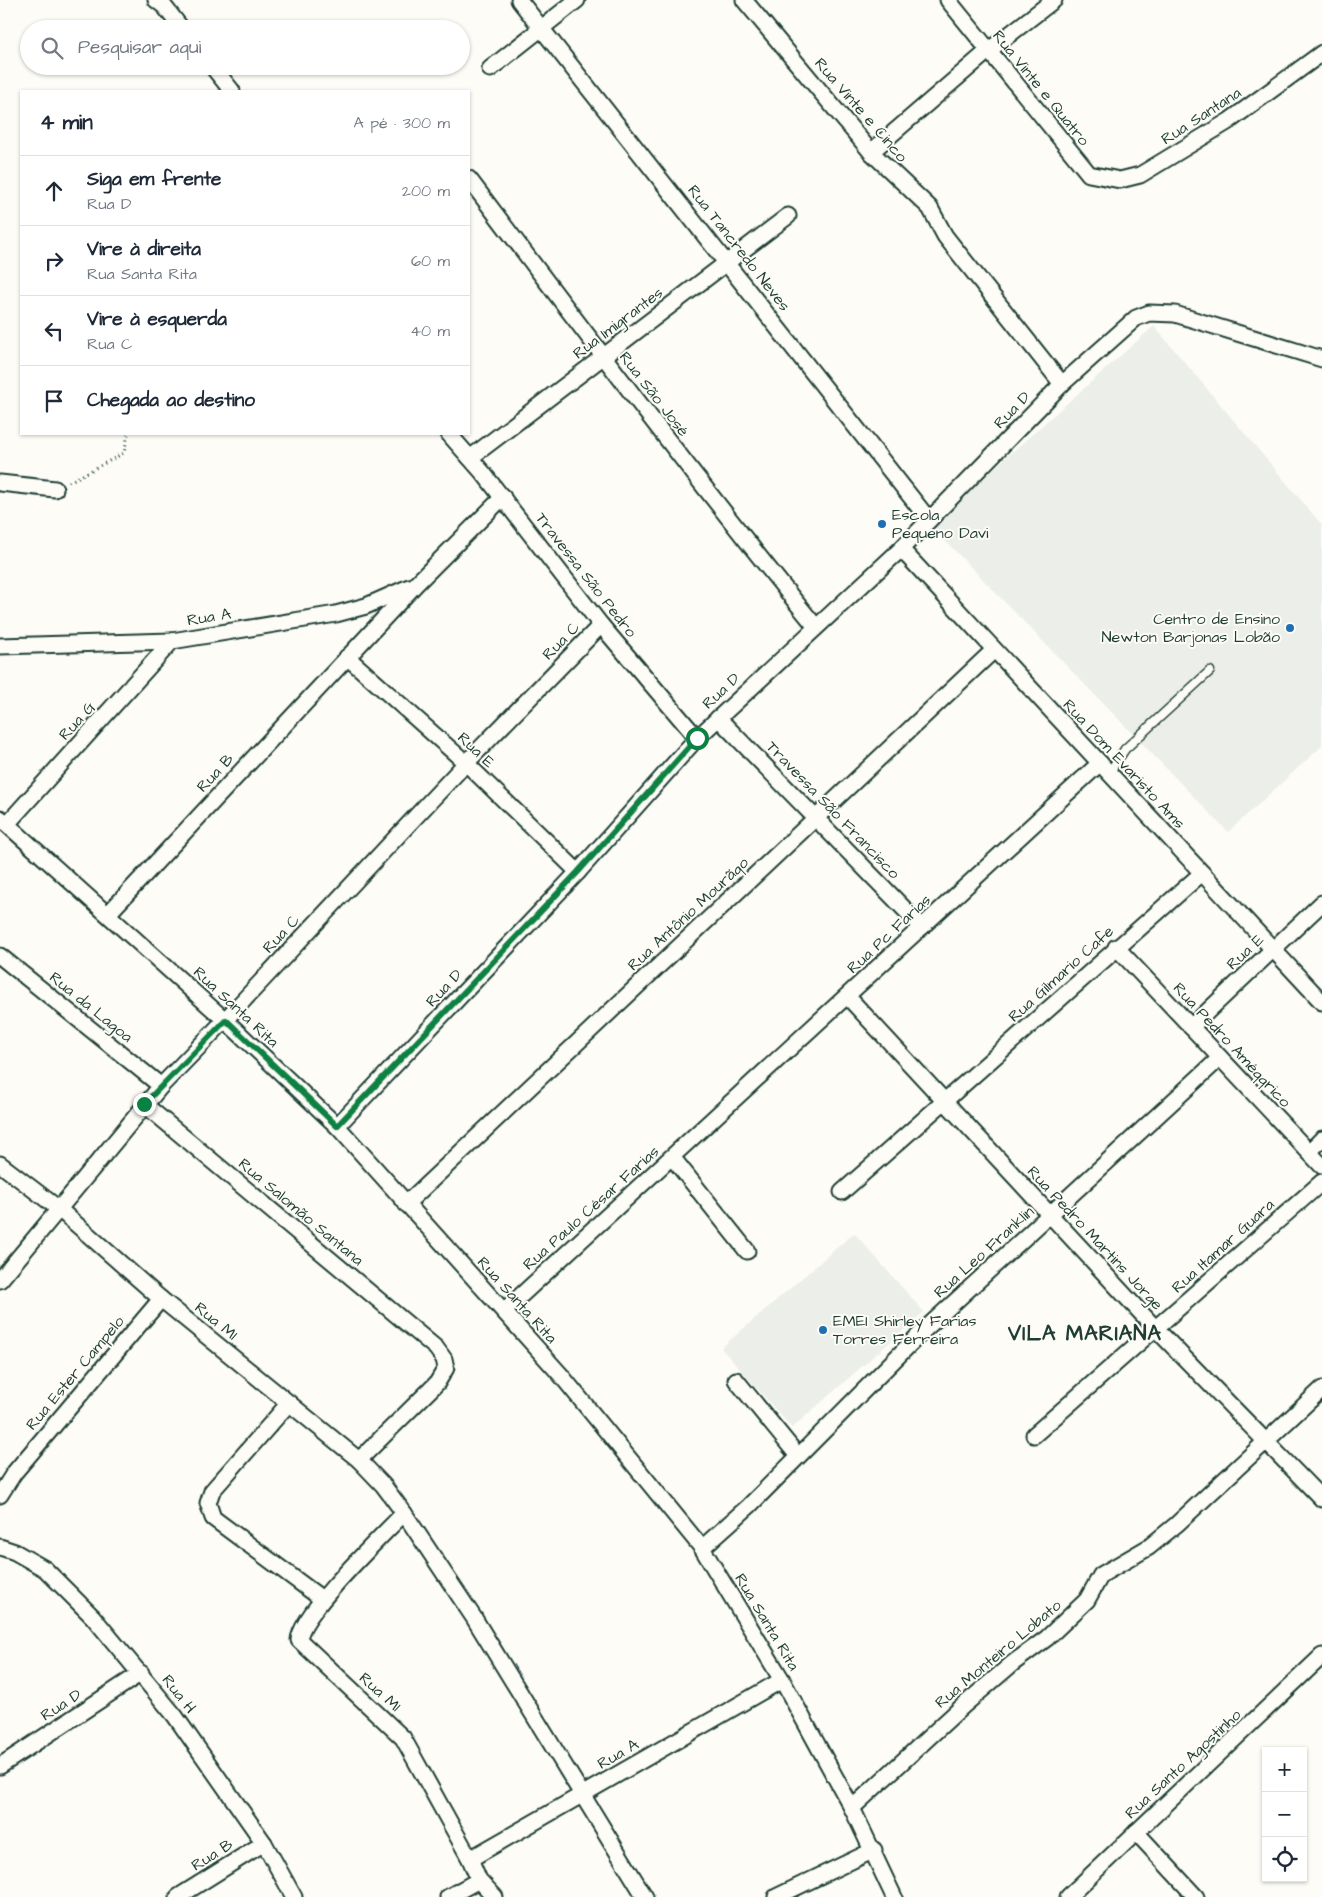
<!DOCTYPE html>
<html lang="pt">
<head>
<meta charset="utf-8">
<style>
	:root { --surface:#fff; --page:#f2f2f3; --text:#1f2937; --muted:#747a83; --line:#e0e1e3 }
	body { margin:0; font-family:"Architects Daughter",sans-serif; background:var(--page); color:var(--text) }
	.controls { position:absolute; right:15px; bottom:15px; display:grid; overflow:hidden; border-radius:0px; box-shadow:0 1px 4px #0004 }
	.controls button { width:45px; height:45px; display:grid; place-items:center; padding:0; border:0; border-bottom:1px solid var(--line); background:var(--surface); color:var(--text); font:25px sans-serif }
	.stop { position:absolute; width:15px; height:15px; margin:-11px; border:4px solid #0b8043; border-radius:50%; background:#fff }
	.stop.end { background:#0b8043; border-color:#fff; box-shadow:0 1px 5px #0008 }
	.list { margin:0; padding:0; list-style:none }
	h2 { display:flex; justify-content:space-between; align-items:center; height:65px; margin:0; padding:0 20px; font-size:21px }
	h2 small { font-size:16px; font-weight:400; color:var(--muted) }
	.list li { display:grid; grid-template-columns:32px 1fr auto; gap:15px; align-items:center; box-sizing:border-box; height:70px; padding:0 20px; border-top:1px solid var(--line) }
	.list b { display:block; font-size:19px; white-space:nowrap }
	.list p { margin:0; font-size:16px; white-space:nowrap; color:var(--muted) }
	.list em { font-size:16px; font-style:normal; color:var(--muted) }
	.icon { flex:none; width:28px; height:28px; fill:none; stroke:currentColor; stroke-width:2; stroke-linecap:round; stroke-linejoin:round }
	.map { position:relative; flex:none; width:1322px; height:1897px; overflow:hidden }
	.search { position:absolute; background:var(--surface); box-shadow:0 1px 4px #0004; left:20px; top:20px; width:450px; height:55px; display:flex; align-items:center; gap:12px; box-sizing:border-box; padding:0 18px; border-radius:28px; color:var(--muted); font-size:19px }
	.panel { position:absolute; background:var(--surface); box-shadow:0 1px 4px #0004; left:20px; top:90px; width:450px; height:345px; border-radius:0px }
	.map>svg:first-child { display:block }
	.built { fill:#eceee9 }
	.lines { fill:none; stroke-linecap:round; stroke-linejoin:round }
	.lane-casing { stroke:#1f3d34; stroke-width:11 }
	.street-casing { stroke:#1f3d34; stroke-width:19 }
	.path { stroke:#1f3d34; stroke-width:3; stroke-dasharray:1 4; stroke-linecap:butt }
	.lane { stroke:#fdfcf7; stroke-width:8 }
	.street { stroke:#fdfcf7; stroke-width:15 }
	.route { stroke:#0b8043; stroke-width:6 }
	.poi-dot { fill:#1f6fb2; stroke:#fdfcf7; stroke-width:2 }
	.labels { text-anchor:middle; dominant-baseline:central; stroke-width:4; stroke-linejoin:round; paint-order:stroke }
	.street-label { font-size:16px; fill:#1f3d34; stroke:#fdfcf7 }
	.poi-label { font-size:16px; fill:#1f3d34; stroke:#fdfcf7; text-anchor:start }
	.district-label { font-size:21px; font-weight:bold; letter-spacing:1px; fill:#1f3d34; stroke:#fdfcf7 }
</style>
</head>
<body>
<div class="map">
<svg width="1322" height="1897" viewBox="0 0 1322 1897">
	<rect width="100%" height="100%" fill="#fdfcf7"/>
	<filter id="ink" filterUnits="userSpaceOnUse"><feTurbulence type="fractalNoise" baseFrequency=".02" numOctaves="2"/><feDisplacementMap in="SourceGraphic" scale="10" xChannelSelector="R" yChannelSelector="G"/><feConvolveMatrix kernelMatrix="1 2 1 2 8 2 1 2 1" color-interpolation-filters="sRGB"/></filter>
	<g filter="url(#ink)">
		<g class="built">
			<polygon points="1154,326 1322,525 1322,746 1228,832 930,525"/>
			<polygon points="854,1233 924,1312 792,1428 721,1348"/>
		</g>
		<g class="lines">
			<defs>
				<polyline id="lane" points="1109,773 1125,749 1210,671"/>
				<g id="street">
					<polyline points="156,0 164,6 182,29"/>
					<polyline points="519,0 929,520"/>
					<polyline points="744,0 871,152 930,208 945,236 1062,384"/>
					<polyline points="948,0 1089,174 1120,180 1140,175 1229,121 1322,53"/>
					<polyline points="212,66 232,91"/>
					<polyline points="490,69 577,0"/>
					<polyline points="871,152 988,51 1054,0"/>
					<path d="M469 179C583 330 697 481 816 627"/>
					<polyline points="449,434 484,474 601,625 697,738"/>
					<polyline points="470,458 788,216"/>
					<polyline points="0,483 55,489"/>
					<polyline points="901,549 1322,1002"/>
					<polyline points="0,646 172,641 336,614 366,606 409,587"/>
					<polyline points="347,657 466,763 578,872"/>
					<polyline points="718,718 922,927"/>
					<polyline points="0,818 225,1020 337,1126 560,1374 702,1548 782,1680 852,1808 894,1897"/>
					<polyline points="7,824 172,641"/>
					<polyline points="108,914 417,583 503,497"/>
					<polyline points="1116,947 1322,1166"/>
					<polyline points="0,956 161,1086"/>
					<polyline points="847,996 1156,1329 1322,1499"/>
					<polyline points="1191,1027 1322,903"/>
					<polyline points="144,1104 436,1348 444,1359 446,1368 437,1383 359,1460"/>
					<polyline points="337,1126 578,872 697,738 901,549 1062,384 1136,318 1149,313 1175,314 1322,359"/>
					<polyline points="1309,1152 1322,1139"/>
					<polyline points="672,1157 747,1251"/>
					<path d="M0 1164 59 1209 161 1299 359 1460 383 1485 404 1513C382 1536 300 1614 299 1640L403 1738 470 1859 479 1880 495 1897"/>
					<polyline points="842,1192 1202,873"/>
					<polyline points="406,1204 994,650"/>
					<polyline points="0,1280 161,1086 225,1020 466,763 601,625"/>
					<polyline points="504,1311 1100,763"/>
					<polyline points="736,1380 798,1456"/>
					<polyline points="289,1403 212,1491 208,1503 213,1518 322,1599"/>
					<polyline points="1034,1435 1322,1182"/>
					<polyline points="0,1495 14,1473 161,1299"/>
					<polyline points="404,1513 474,1618 645,1897"/>
					<polyline points="0,1547 15,1552 45,1569 93,1617 175,1716 264,1843 294,1897"/>
					<polyline points="702,1548 749,1506 922,1332 1220,1058"/>
					<polyline points="0,1766 141,1673"/>
					<polyline points="852,1808 964,1705 1013,1663 1047,1638 1087,1600 1101,1575 1149,1547 1177,1524 1322,1389"/>
					<polyline points="1136,1832 1196,1897"/>
					<polyline points="470,1859 782,1680"/>
					<polyline points="178,1897 264,1843"/>
					<polyline points="448,1897 479,1880"/>
					<polyline points="776,1897 874,1850"/>
					<polyline points="1068,1897 1322,1656"/>
				</g>
			</defs>
			<use href="#lane" class="lane-casing"/>
			<use href="#street" class="street-casing"/>
			<polyline class="path" points="69,482 124,453 128,434"/>
			<use href="#lane" class="lane"/>
			<use href="#street" class="street"/>
		</g>
	</g>
	<g class="lines" filter="url(#ink)">
		<polyline class="route" points="144,1104 226,1020 337,1126 578,872 697,738"/>
	</g>
	<g class="poi-dot">
		<circle cx="882" cy="524" r="5"/>
		<circle cx="1290" cy="628" r="5"/>
		<circle cx="823" cy="1330" r="5"/>
	</g>
	<g class="labels">
		<g class="street-label">
			<text transform="translate(1041 88) rotate(51)">Rua Vinte e Quatro</text>
			<text transform="translate(861 110) rotate(49)">Rua Vinte e Cinco</text>
			<text transform="translate(1201 116) rotate(-33)">Rua Santana</text>
			<text transform="translate(739 248) rotate(52)">Rua Tancredo Neves</text>
			<text transform="translate(618 323) rotate(-37)">Rua Imigrantes</text>
			<text transform="translate(654 394) rotate(52)">Rua São José</text>
			<text transform="translate(1012 410) rotate(-46)">Rua D</text>
			<text transform="translate(586 575) rotate(52)">Travessa São Pedro</text>
			<text transform="translate(209 617) rotate(-9)">Rua A</text>
			<text transform="translate(561 641) rotate(-46)">Rua C</text>
			<text transform="translate(721 691) rotate(-43)">Rua D</text>
			<text transform="translate(77 721) rotate(-48)">Rua G</text>
			<text transform="translate(476 750) rotate(43)">Rua E</text>
			<text transform="translate(1124 764) rotate(47)">Rua Dom Evaristo Ams</text>
			<text transform="translate(215 773) rotate(-47)">Rua B</text>
			<text transform="translate(833 810) rotate(46)">Travessa São Francisco</text>
			<text transform="translate(688 914) rotate(-43)">Rua Antônio Mourãqo</text>
			<text transform="translate(281 934) rotate(-47)">Rua C</text>
			<text transform="translate(889 934) rotate(-43)">Rua Pc Farias</text>
			<text transform="translate(1245 952) rotate(-43)">Rua E</text>
			<text transform="translate(1061 974) rotate(-42)">Rua Gilmario Cafe</text>
			<text transform="translate(444 988) rotate(-47)">Rua D</text>
			<text transform="translate(91 1007) rotate(39)">Rua da Lagoa</text>
			<text transform="translate(236 1007) rotate(43)">Rua Santa Rita</text>
			<text transform="translate(1232 1045) rotate(47)">Rua Pedro Améqqrico</text>
			<text transform="translate(591 1208) rotate(-42)">Rua Paulo César Farias</text>
			<text transform="translate(301 1212) rotate(40)">Rua Salomão Santana</text>
			<text transform="translate(1095 1238) rotate(47)">Rua Pedro Martins Jorge</text>
			<text transform="translate(1223 1246) rotate(-42)">Rua Itamar Guara</text>
			<text transform="translate(984 1252) rotate(-42)">Rua Leo Franklin</text>
			<text transform="translate(517 1300) rotate(48)">Rua Santa Rita</text>
			<text transform="translate(216 1321) rotate(39)">Rua M1</text>
			<text transform="translate(75 1373) rotate(-50)">Rua Ester Campelo</text>
			<text transform="translate(767 1622) rotate(59)">Rua Santa Rita</text>
			<text transform="translate(998 1654) rotate(-40)">Rua Monteiro Lobato</text>
			<text transform="translate(380 1692) rotate(42)">Rua M1</text>
			<text transform="translate(179 1694) rotate(52)">Rua H</text>
			<text transform="translate(61 1705) rotate(-33)">Rua D</text>
			<text transform="translate(618 1754) rotate(-30)">Rua A</text>
			<text transform="translate(1183 1764) rotate(-43)">Rua Santo Agostinho</text>
			<text transform="translate(212 1855) rotate(-32)">Rua B</text>
		</g>
		<g class="poi-label">
			<text x="892" y="515">Escola<tspan x="892" dy="18">Pequeno Davi</tspan></text>
			<text x="1280" y="619" text-anchor="end">Centro de Ensino<tspan x="1280" dy="18">Newton Barjonas Lobão</tspan></text>
			<text x="833" y="1321">EMEI Shirley Farias<tspan x="833" dy="18">Torres Ferreira</tspan></text>
		</g>
		<g class="district-label">
			<text x="1085" y="1333">VILA MARIANA</text>
		</g>
	</g>
</svg>
<div class="controls">
<button>+</button>
<button>−</button>
<button><svg class="icon" aria-label="locate" viewBox="0 0 24 24"><circle cx="12" cy="12" r="6"/><path d="M12 2v4M12 18v4M2 12h4M18 12h4"/></svg></button>
</div>
<div class="stop" style="left:697px;top:738px"></div>
<div class="stop end" style="left:144px;top:1104px"></div>
<div class="search"><svg class="icon" aria-label="search" viewBox="0 0 24 24"><circle cx="10" cy="10" r="6"/><path d="M15 15l6 6"/></svg>Pesquisar aqui</div>
<section class="panel">
<h2>4 min<small>A pé · 300 m</small></h2>
<ul class="list">
<li><svg class="icon" aria-label="ahead" viewBox="0 0 24 24"><path d="M12 20V5M6 11l6-6 6 6"/></svg><div><b>Siga em frente</b><p>Rua D</p></div><em>200 m</em></li>
<li><svg class="icon" aria-label="right" viewBox="0 0 24 24"><path d="M7 20v-9h11M14 6l5 5-5 5"/></svg><div><b>Vire à direita</b><p>Rua Santa Rita</p></div><em>60 m</em></li>
<li><svg class="icon" aria-label="left" viewBox="0 0 24 24"><path d="M17 20v-9H6M10 6l-5 5 5 5"/></svg><div><b>Vire à esquerda</b><p>Rua C</p></div><em>40 m</em></li>
<li><svg class="icon" aria-label="arrive" viewBox="0 0 24 24"><path d="M6 21V4h12l-3 4 3 4H6"/></svg><div><b>Chegada ao destino</b></div></li>
</ul>
</section>
</div>
</body>
</html>
